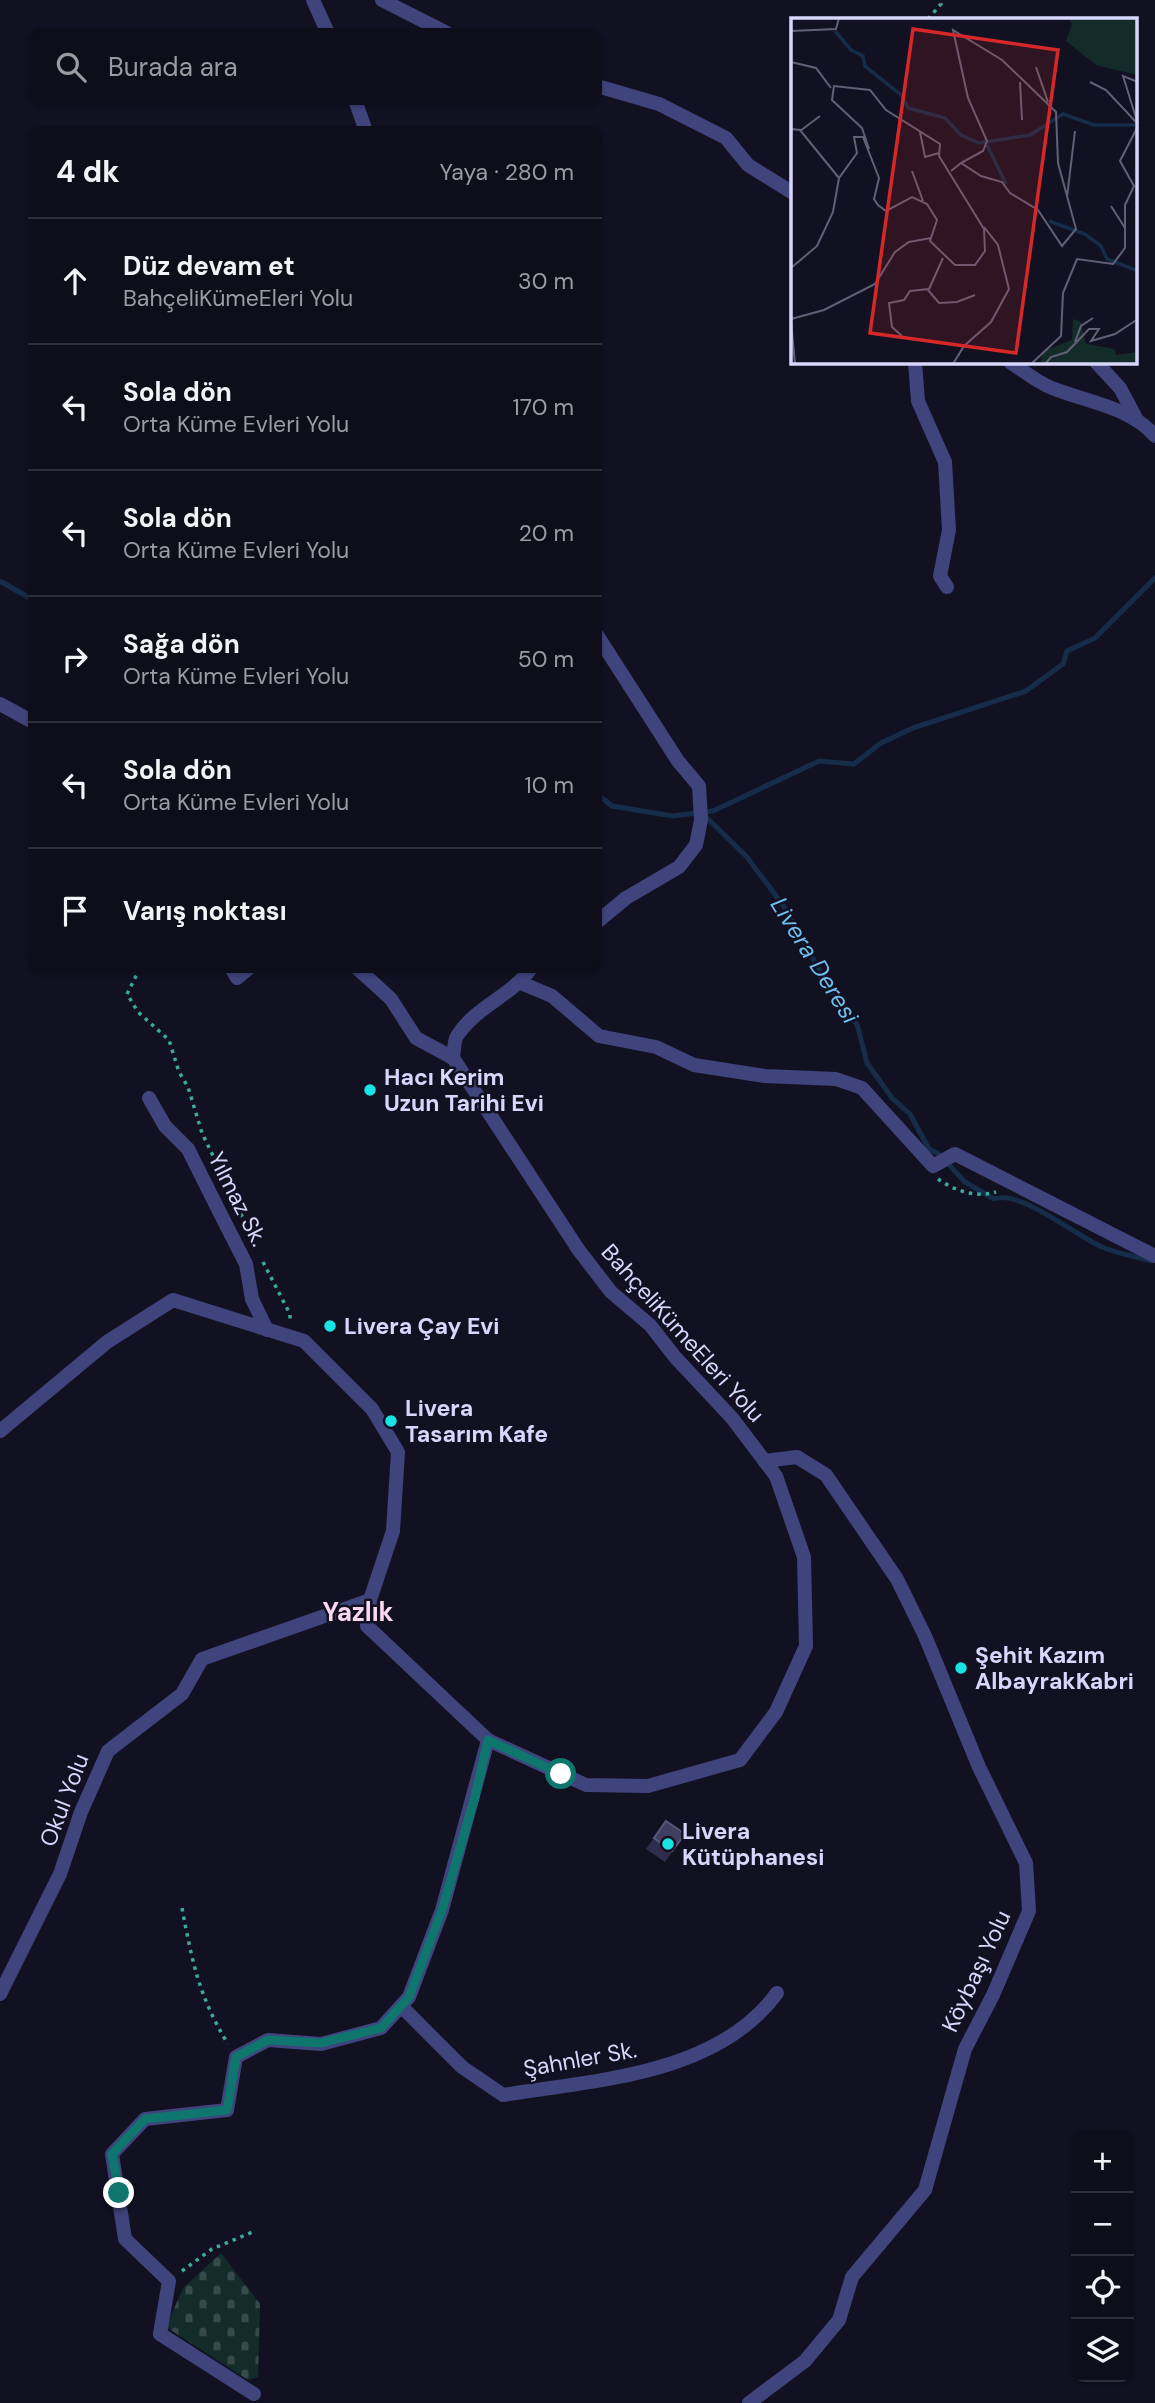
<!DOCTYPE html>
<html lang="tr">
<head>
<meta charset="utf-8">
<style>
	:root { --surface:#0e0d1a; --page:#1c1b27; --text:#f1f3f6; --muted:#9b9ca2; --line:#2e2d39 }
	body { margin:0; font-family:"DM Sans",sans-serif; background:var(--page); color:var(--text) }
	.controls { position:absolute; right:21px; bottom:21px; display:grid; overflow:hidden; border-radius:14px; box-shadow:0 2px 5px #0004 }
	.controls button { width:63px; height:63px; display:grid; place-items:center; padding:0; border:0; border-bottom:2px solid var(--line); background:var(--surface); color:var(--text); font:35px sans-serif }
	.stop { position:absolute; width:21px; height:21px; margin:-16px; border:5px solid #0f766e; border-radius:50%; background:#fff }
	.stop.end { background:#0f766e; border-color:#fff; box-shadow:0 2px 7px #0008 }
	.list { margin:0; padding:0; list-style:none }
	h2 { display:flex; justify-content:space-between; align-items:center; height:91px; margin:0; padding:0 28px; font-size:30px }
	h2 small { font-size:23px; font-weight:400; color:var(--muted) }
	.list li { display:grid; grid-template-columns:46px 1fr auto; gap:21px; align-items:center; box-sizing:border-box; height:126px; padding:0 28px; border-top:2px solid var(--line) }
	.list b { display:block; font-size:26px; white-space:nowrap }
	.list p { margin:0; font-size:23px; white-space:nowrap; color:var(--muted) }
	.list em { font-size:23px; font-style:normal; color:var(--muted) }
	.icon { flex:none; width:38px; height:38px; fill:none; stroke:currentColor; stroke-width:2; stroke-linecap:round; stroke-linejoin:round }
	.map { position:relative; flex:none; width:1155px; height:2403px; overflow:hidden }
	.search { position:absolute; background:var(--surface); box-shadow:0 2px 5px #0004; left:28px; top:28px; width:574px; height:77px; display:flex; align-items:center; gap:18px; box-sizing:border-box; padding:0 24px; border-radius:14px; color:var(--muted); font-size:26px }
	.panel { position:absolute; background:var(--surface); box-shadow:0 2px 5px #0004; left:28px; top:126px; width:574px; height:847px; border-radius:14px }
	.map>svg:first-child { display:block }
	.cemetery { fill:url(#cemetery-stones) }
	.lines { fill:none; stroke-linecap:round; stroke-linejoin:round }
	.stream { stroke:#152d48; stroke-width:5 }
	.path { stroke:#3baa99; stroke-width:3.5; stroke-dasharray:3.5 5; stroke-linecap:butt }
	.street { stroke:#40447d; stroke-width:14 }
	.wall { fill:#2f2c4e }
	.building { fill:#413e61; stroke:#585679; stroke-width:2 }
	.route { stroke:#0f766e; stroke-width:9 }
	.poi-dot { fill:#18e4e5; stroke:#121122; stroke-width:2.5 }
	.labels { text-anchor:middle; dominant-baseline:central; stroke-width:5; stroke-linejoin:round; paint-order:stroke }
	.poi-label { font-size:23px; font-weight:bold; fill:#d7d6fb; stroke:#121122; text-anchor:start }
	.street-label { font-size:23px; fill:#d7d6fb; stroke:#121122 }
	.water-label { font-size:24px; font-style:italic; fill:#6fc0f0; stroke:#121122 }
	.quarter-label { font-size:26px; font-weight:bold; fill:#fbd8f1; stroke:#121122 }
	.inset-river { fill:none; stroke:#152d48; stroke-width:3.5 }
	.inset-road { fill:none; stroke:#616079; stroke-width:2 }
	.view { fill:#d62828; fill-opacity:0.15; stroke:#d62828; stroke-width:3.5 }
	.inset-edge { fill:none; stroke:#d7d6fb; stroke-width:3.5 }
</style>
</head>
<body>
<div class="map">
<svg width="1155" height="2403" viewBox="0 0 1155 2403">
	<defs>
		<pattern id="cemetery-stones" width="16" height="16" patternUnits="userSpaceOnUse" patternTransform="scale(1.75)"><rect width="16" height="16" fill="#142c29"/><path d="M2 7V4a2 2 0 0 1 4 0v3zM10 15v-3a2 2 0 0 1 4 0v3z" fill="#354a49"/></pattern>
	</defs>
	<rect width="100%" height="100%" fill="#121122"/>
	<polygon class="cemetery" points="221,2253 260,2304 258,2377 248,2380 166,2327 183,2288"/>
	<g class="lines">
		<g class="stream">
			<polyline points="0,581 33,600"/>
			<polyline points="597,794 612,806 673,816 713,811 819,761 854,764 881,743 913,728 1026,691 1063,664 1067,651 1095,638 1155,578"/>
			<path d="M703 814 746 856 783 905 839 1005 857 1024 867 1063 892 1098 910 1114 929 1149 939 1154 965 1182 994 1199C1020 1189 1076 1236 1102 1247 1118 1254 1135 1256 1151 1261"/>
		</g>
		<g class="path">
			<polyline points="928,19 941,4 939,0"/>
			<polyline points="140,968 127,994 138,1012 169,1040 179,1072 188,1087 202,1133 251,1235"/>
			<path d="M938 1179C955 1191 976 1198 996 1192"/>
			<polyline points="263,1262 290,1314 290,1321"/>
			<path d="M182 1908C192 1961 199 1997 228 2044"/>
			<polyline points="182,2271 212,2249 255,2231"/>
		</g>
		<g class="street">
			<polyline points="313,0 328,33"/>
			<polyline points="382,0 447,33"/>
			<polyline points="597,86 659,104 726,138 748,165 793,193"/>
			<polyline points="355,100 366,131"/>
			<polyline points="915,362 918,401 945,462 949,530 940,576 947,587"/>
			<path d="M1010 362C1024 371 1038 383 1052 388 1087 402 1130 407 1155 436"/>
			<polyline points="1096,362 1120,388 1137,420"/>
			<polyline points="597,635 678,761 699,786 701,820 696,845 679,867 626,898 597,922"/>
			<polyline points="0,704 33,722"/>
			<polyline points="231,968 237,978 249,968"/>
			<polyline points="521,983 552,996 599,1036 656,1047 694,1065 765,1076 836,1079 862,1088 933,1166 955,1154 1155,1256"/>
			<path d="M453 1058C454 1051 454 1041 457 1036 475 1007 512 996 531 968"/>
			<polyline points="149,1098 165,1126 188,1149 219,1211 246,1264 252,1299 267,1330"/>
			<polyline points="0,1431 107,1342 173,1300 304,1341 372,1409 398,1452 393,1531 370,1600 367,1626 488,1740 586,1785 648,1786 740,1760 776,1712 806,1646 804,1557 776,1476 732,1418 675,1357 650,1325 611,1292 578,1249 453,1058 416,1038 391,999 357,968"/>
			<polyline points="0,1994 60,1874 81,1812 108,1751 182,1694 202,1659 370,1600"/>
			<path d="M401 2006 462 2067 503 2095C596 2080 717 2075 777 1993"/>
			<polyline points="254,2394 160,2334 169,2281 125,2239 112,2154 145,2119 227,2110 236,2057 268,2040 321,2044 381,2028 409,1997 442,1910 488,1740"/>
			<polyline points="749,2403 805,2361 839,2320 852,2277 925,2190 965,2049 993,1995 1029,1911 1026,1863 979,1767 925,1636 897,1579 826,1475 797,1457 764,1461"/>
		</g>
	</g>
	<polygon class="wall" points="666,1821 685,1834 665,1862 646,1849"/>
	<polygon class="building" points="666,1821 685,1834 672,1851 654,1838"/>
	<g class="lines">
		<polyline class="route" points="119,2193 112,2154 145,2119 227,2110 236,2057 268,2040 321,2043 381,2028 409,1997 442,1910 475,1797 488,1740 561,1774"/>
	</g>
	<g class="poi-dot">
		<circle cx="370" cy="1090" r="7"/>
		<circle cx="330" cy="1326" r="7"/>
		<circle cx="391" cy="1421" r="7"/>
		<circle cx="961" cy="1668" r="7"/>
		<circle cx="668" cy="1844" r="7"/>
	</g>
	<g class="labels">
		<g class="poi-label">
			<text x="384" y="1077">Hacı Kerim<tspan x="384" dy="26">Uzun Tarihi Evi</tspan></text>
			<text x="344" y="1326">Livera Çay Evi</text>
			<text x="405" y="1408">Livera<tspan x="405" dy="26">Tasarım Kafe</tspan></text>
			<text x="975" y="1655">Şehit Kazım<tspan x="975" dy="26">AlbayrakKabri</tspan></text>
			<text x="682" y="1831">Livera<tspan x="682" dy="26">Kütüphanesi</tspan></text>
		</g>
		<g class="street-label">
			<text transform="translate(238 1199) rotate(63)">Yılmaz Sk.</text>
			<text transform="translate(683 1333) rotate(48)">BahçeliKümeEleri Yolu</text>
			<text transform="translate(64 1800) rotate(-69)">Okul Yolu</text>
			<text transform="translate(976 1971) rotate(-65)">Köybaşı Yolu</text>
			<text transform="translate(580 2059) rotate(-10)">Şahnler Sk.</text>
		</g>
		<g class="water-label">
			<text transform="translate(815 960) rotate(58)">Livera Deresi</text>
		</g>
		<g class="quarter-label">
			<text x="358" y="1612">Yazlık</text>
		</g>
	</g>
	<g transform="translate(791 18)">
		<rect width="346" height="346" fill="#121122"/>
		<path d="M278 0H346V57L305 47 275 23 281 6ZM282 301 290 304 295 326 324 331 325 337 346 334V346H249L252 333 281 322Z" fill="#142c29"/>
		<path class="inset-river" d="M44 13 60 32 72 38 74 48 110 77 117 90 154 100 170 117 188 125 239 117 272 96 303 107H344M196 127 215 166M258 203 294 216 310 228 316 241 347 253"/>
		<path class="inset-road" d="M0 13 45 11 48 0M0 44 25 50 40 70M245 49 257 84M229 64 231 102M299 64 315 72 345 104M347 64 332 58 347 106M0 111 9 112 48 160 66 135 63 119H72L88 160 83 181 87 187 95 193 121 179 136 186 146 202 139 223 164 247H184L194 233 193 211 148 138 149 126 95 92 79 72 43 68 41 82 71 110 78 131M9 113 29 98M129 114 134 139 148 135M121 153 132 183M160 153 170 145 190 158 211 164 219 175 247 192 271 228 285 211 267 145 265 94 211 42 162 12 177 80 196 123 192 133 170 145M276 179 284 113M320 188 334 210M0 250 26 228 42 194 48 160M137 272 148 285 166 284 184 277M0 301 33 292 84 266 104 234 118 224 140 220M0 303 4 346M111 318 101 309 98 285 113 282 119 273 138 271 152 240M284 324 290 308 302 300M162 346 173 328 200 304 218 271 207 227 193 209M240 346 270 318 272 275 286 241 322 246 334 230V187L343 168 329 143 347 108M254 346 260 339 276 334 298 311H308L300 323 324 316 347 301"/>
		<path class="view" d="M122 11 267 32 225 335 79 315Z"/>
		<rect width="346" height="346" class="inset-edge"/>
	</g>
</svg>
<div class="controls">
<button>+</button>
<button>−</button>
<button><svg class="icon" aria-label="locate" viewBox="0 0 24 24"><circle cx="12" cy="12" r="6"/><path d="M12 2v4M12 18v4M2 12h4M18 12h4"/></svg></button>
<button><svg class="icon" aria-label="layers" viewBox="0 0 24 24"><path d="M12 4l9 5-9 5-9-5zM3 14l9 5 9-5"/></svg></button>
</div>
<div class="stop" style="left:561px;top:1774px"></div>
<div class="stop end" style="left:119px;top:2193px"></div>
<div class="search"><svg class="icon" aria-label="search" viewBox="0 0 24 24"><circle cx="10" cy="10" r="6"/><path d="M15 15l6 6"/></svg>Burada ara</div>
<section class="panel">
<h2>4 dk<small>Yaya · 280 m</small></h2>
<ul class="list">
<li><svg class="icon" aria-label="ahead" viewBox="0 0 24 24"><path d="M12 20V5M6 11l6-6 6 6"/></svg><div><b>Düz devam et</b><p>BahçeliKümeEleri Yolu</p></div><em>30 m</em></li>
<li><svg class="icon" aria-label="left" viewBox="0 0 24 24"><path d="M17 20v-9H6M10 6l-5 5 5 5"/></svg><div><b>Sola dön</b><p>Orta Küme Evleri Yolu</p></div><em>170 m</em></li>
<li><svg class="icon" aria-label="left" viewBox="0 0 24 24"><path d="M17 20v-9H6M10 6l-5 5 5 5"/></svg><div><b>Sola dön</b><p>Orta Küme Evleri Yolu</p></div><em>20 m</em></li>
<li><svg class="icon" aria-label="right" viewBox="0 0 24 24"><path d="M7 20v-9h11M14 6l5 5-5 5"/></svg><div><b>Sağa dön</b><p>Orta Küme Evleri Yolu</p></div><em>50 m</em></li>
<li><svg class="icon" aria-label="left" viewBox="0 0 24 24"><path d="M17 20v-9H6M10 6l-5 5 5 5"/></svg><div><b>Sola dön</b><p>Orta Küme Evleri Yolu</p></div><em>10 m</em></li>
<li><svg class="icon" aria-label="arrive" viewBox="0 0 24 24"><path d="M6 21V4h12l-3 4 3 4H6"/></svg><div><b>Varış noktası</b></div></li>
</ul>
</section>
</div>
</body>
</html>
